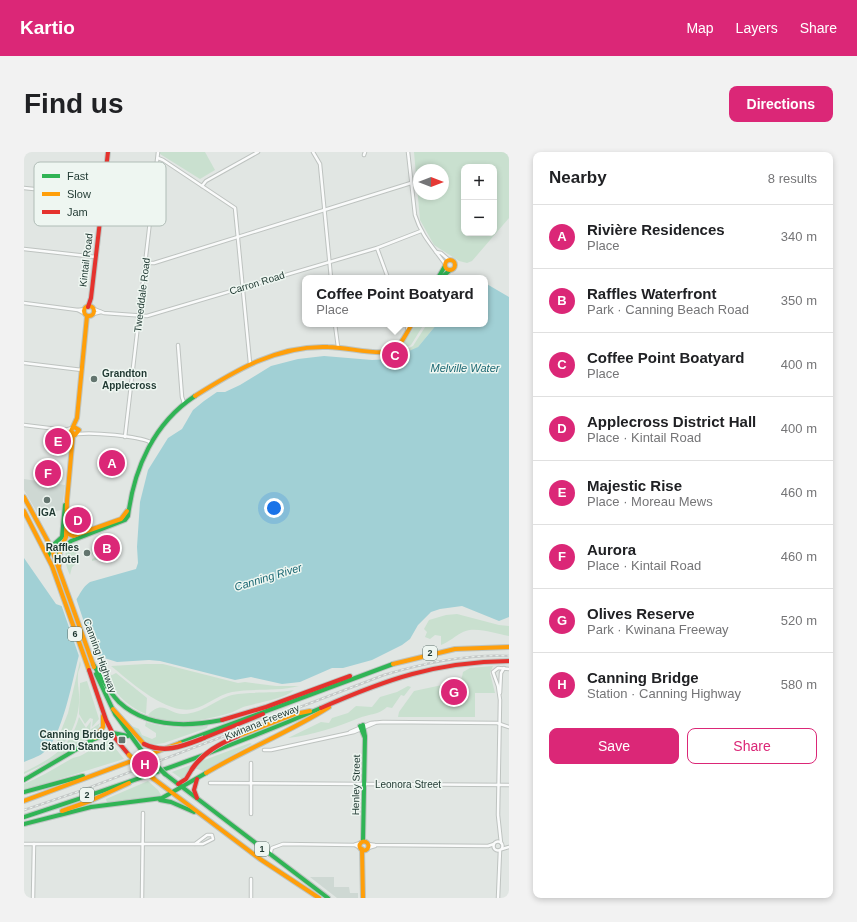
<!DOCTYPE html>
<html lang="en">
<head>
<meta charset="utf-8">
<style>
	:root { --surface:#fff; --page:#f2f2f2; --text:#202124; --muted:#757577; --line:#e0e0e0; --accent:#db2777 }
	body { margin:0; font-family:Helvetica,sans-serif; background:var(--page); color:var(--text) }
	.controls { position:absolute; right:12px; top:12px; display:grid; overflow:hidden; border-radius:8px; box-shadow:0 2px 6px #0003 }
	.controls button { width:36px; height:36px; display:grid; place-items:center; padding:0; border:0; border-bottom:1px solid var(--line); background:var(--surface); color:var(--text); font:20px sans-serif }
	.compass { position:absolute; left:389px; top:12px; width:36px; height:36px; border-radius:50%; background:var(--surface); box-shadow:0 2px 6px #0003; rotate:90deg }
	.you { position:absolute; left:250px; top:356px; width:14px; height:14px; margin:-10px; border:3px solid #fff; border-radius:50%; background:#1a73e8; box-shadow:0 0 0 6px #1a73e833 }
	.badge { display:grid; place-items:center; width:26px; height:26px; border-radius:50%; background:var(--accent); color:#fff; font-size:13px; font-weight:700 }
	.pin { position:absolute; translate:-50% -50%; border:2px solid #fff; box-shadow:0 1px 4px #0006 }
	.popup { position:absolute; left:278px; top:123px; width:186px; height:52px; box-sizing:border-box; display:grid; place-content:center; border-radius:8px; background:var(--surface); filter:drop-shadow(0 1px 3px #0005); font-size:13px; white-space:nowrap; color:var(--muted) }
	.popup b { font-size:15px; color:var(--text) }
	.popup::after { content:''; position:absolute; left:50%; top:100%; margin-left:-8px; border:8px solid transparent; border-top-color:var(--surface) }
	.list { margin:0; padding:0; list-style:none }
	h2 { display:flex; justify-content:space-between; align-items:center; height:52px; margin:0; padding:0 16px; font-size:17px }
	h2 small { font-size:13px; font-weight:400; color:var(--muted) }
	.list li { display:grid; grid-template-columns:26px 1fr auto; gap:12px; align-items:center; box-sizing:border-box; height:64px; padding:0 16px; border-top:1px solid var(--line) }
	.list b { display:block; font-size:15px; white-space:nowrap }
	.list p { margin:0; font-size:13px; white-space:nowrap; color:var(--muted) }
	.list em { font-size:13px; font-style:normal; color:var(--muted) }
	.actions { display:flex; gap:8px; padding:12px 16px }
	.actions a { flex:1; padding:9px 0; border:1px solid var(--accent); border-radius:8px; text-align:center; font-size:14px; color:var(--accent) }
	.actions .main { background:var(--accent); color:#fff }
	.map { position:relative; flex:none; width:485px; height:746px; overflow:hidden; border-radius:8px }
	header { display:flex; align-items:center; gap:24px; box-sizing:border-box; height:56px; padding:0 20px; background:var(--accent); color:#fff }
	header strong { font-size:19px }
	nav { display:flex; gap:22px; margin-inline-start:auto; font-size:14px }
	.intro { display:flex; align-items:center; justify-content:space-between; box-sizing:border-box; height:96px; padding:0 24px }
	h1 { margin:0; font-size:28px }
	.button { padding:10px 18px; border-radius:8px; background:var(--accent); color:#fff; font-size:14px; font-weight:700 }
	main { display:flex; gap:24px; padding:0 24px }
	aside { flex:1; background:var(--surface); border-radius:8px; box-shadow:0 2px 6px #0003 }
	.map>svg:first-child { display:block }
	.built { fill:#ced8d3 }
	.green { fill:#c9e0cf; fill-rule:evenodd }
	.water { fill:#a1d0d5 }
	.pier { fill:#e1e6e3 }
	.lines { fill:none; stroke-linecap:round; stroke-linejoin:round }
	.street-casing { stroke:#bec3c0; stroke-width:4.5 }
	.fast-casing { stroke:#bdc4c1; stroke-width:6 }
	.slow-casing { stroke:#bdc4c1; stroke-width:6 }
	.jam-casing { stroke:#bdc4c1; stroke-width:6 }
	.street { stroke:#fafbfb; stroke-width:2.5 }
	.fast { stroke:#30b455; stroke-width:4 }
	.slow { stroke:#ff9f0a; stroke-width:4 }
	.jam { stroke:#e5322d; stroke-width:4 }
	.rail-casing { stroke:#c5c9c8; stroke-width:2.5 }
	.rail { stroke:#eef6f1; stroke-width:1; stroke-dasharray:3; stroke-linecap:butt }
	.fast-bridge-casing { stroke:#bbc3c0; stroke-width:6; stroke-linecap:butt }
	.slow-bridge-casing { stroke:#bbc3c0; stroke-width:6; stroke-linecap:butt }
	.jam-bridge-casing { stroke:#bbc3c0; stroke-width:6; stroke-linecap:butt }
	.fast-bridge { stroke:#30b455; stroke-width:4.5 }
	.slow-bridge { stroke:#ff9f0a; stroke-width:4.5 }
	.jam-bridge { stroke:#e5322d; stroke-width:4.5 }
	.poi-dot { fill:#63756f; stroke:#eef6f1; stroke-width:1.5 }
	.labels { text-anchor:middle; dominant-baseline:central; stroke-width:3; stroke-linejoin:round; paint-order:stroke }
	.shield { fill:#eef6f1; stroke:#5d716b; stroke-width:1 }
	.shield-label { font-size:9px; font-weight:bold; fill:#1f3831 }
	.street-label { font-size:10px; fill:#1f3831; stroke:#eef6f1 }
	.poi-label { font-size:10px; font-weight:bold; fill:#1f3831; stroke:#eef6f1; text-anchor:end }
	.water-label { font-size:11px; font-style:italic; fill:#1b6873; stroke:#eef6f1 }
	.key { fill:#eef6f1; stroke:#b0bdb7; stroke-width:1 }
	.key-label { font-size:11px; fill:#1f3831 }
</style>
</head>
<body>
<header>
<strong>Kartio</strong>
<nav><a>Map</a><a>Layers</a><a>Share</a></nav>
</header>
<div class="intro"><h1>Find us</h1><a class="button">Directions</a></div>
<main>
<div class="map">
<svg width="485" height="746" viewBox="0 0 485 746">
	<rect width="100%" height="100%" fill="#e1e6e3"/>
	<g class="built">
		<polygon points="0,327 41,333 38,358 14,362 0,338"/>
		<polygon points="286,725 310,725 310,735 325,735 326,741 334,741 334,746 313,746"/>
	</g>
	<g class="green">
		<polygon points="136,0 181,0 191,18 176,27 136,2"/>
		<path d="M390 0H485V66L448 109 443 111 435 109 410 93 396 68ZM440 15H470V81H440ZM395 18H419V42H395Z"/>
		<polygon points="392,172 400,172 387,193 371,201 384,185"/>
		<polygon points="403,172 413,172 394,195 385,201 383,197 389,194"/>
		<polygon points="91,383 95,399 93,406 90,408 88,404 68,409 68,407 76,403 75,400 67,403 68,393 70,392 74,396 88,391 88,384"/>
		<path d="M54 390 51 413 48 415 46 423C40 410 37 395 54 390Z"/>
		<path d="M433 462 475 473 485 474V484C471 482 452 474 439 480 431 484 425 490 417 493V484L411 483 406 487 401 485 403 480 400 477 405 468 422 463Z"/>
		<path d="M56 509C58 515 54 517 54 523 53 532 56 542 55 551 54 568 45 591 30 599L31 594 44 561Z"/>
		<path d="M121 512H139L214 531 221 530 252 534H275C252 540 230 536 208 540 193 543 183 554 169 557 142 563 106 529 87 514Z"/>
		<polygon points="469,514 466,521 471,541 451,541 451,565 374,565 375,560 390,539 437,529 439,520 446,516"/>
		<path d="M79 521 88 523 92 521 123 546 122 562C103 555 88 538 79 521Z"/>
		<polygon points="63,529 75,567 68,575 69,567 66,566 61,572 55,562 56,531"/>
		<path d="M384 534 387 535 380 544 377 543 368 556 363 555C355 563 345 562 335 566 314 575 288 583 264 586L297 570 305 571 308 566 324 561 332 554 348 555 356 545 373 540Z"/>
		<path d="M270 538C260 547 236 550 223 554 217 555 212 559 206 561 186 567 142 577 124 563 139 546 145 563 160 562 180 561 190 548 208 543 228 539 250 542 270 538Z"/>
		<path d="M55 565 62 576 67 569 66 578 76 571 73 579 65 585 35 605 0 622V620C28 606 46 597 55 565Z"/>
		<path d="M122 570C143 577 162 576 184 573L183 576 140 591 127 593 117 585 108 574 115 577 118 583 128 587 132 585V581L121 574Z"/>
		<path d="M83 586 100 607 0 638V632C17 625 31 616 47 607 50 605 55 605 58 603 61 602 81 588 83 586Z"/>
		<polygon points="226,591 228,592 179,619 167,615 158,627 148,620"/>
		<polygon points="124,629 134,638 137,643 83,651 82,647"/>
	</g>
	<path class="water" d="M461 131 485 145V465L475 469 438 454 416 457 407 460 394 473 386 487 378 493 348 508 319 516H308L276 530 258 532 227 525 211 528 136 509 125 508 93 510 74 504 55 503C49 525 38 588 19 601 14 605 6 607 0 610V406L32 452 43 456C55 450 55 437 66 430L112 417 114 411 113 395 116 350 124 318 144 286 158 277 169 258 180 249 193 240H201L216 233 247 214 274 207 300 204 348 208 367 207 394 195 413 172H461Z"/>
	<polygon class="pier" points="52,446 72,506 56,505 56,507 37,452 43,454 49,451"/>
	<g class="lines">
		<defs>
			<g id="street">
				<polyline points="289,0 296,12 307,126"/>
				<path d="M384 0 391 63C397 83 409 95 421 112"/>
				<polyline points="340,3 341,0"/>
				<polyline points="134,6 139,8 211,56 226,211"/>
				<polyline points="178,34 182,29 234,0"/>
				<polyline points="0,36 79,44"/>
				<polyline points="353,96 364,126"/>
				<polyline points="0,97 72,105"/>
				<polyline points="412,100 417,101 425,108"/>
				<polyline points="122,111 130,111 387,31"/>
				<polyline points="0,151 54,158 61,157"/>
				<polyline points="70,157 80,161 123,164 353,96 397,79"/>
				<polyline points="54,158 61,162"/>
				<polyline points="69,162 77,160"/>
				<polyline points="311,172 314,195"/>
				<polyline points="382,172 384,178"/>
				<polyline points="154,193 158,245 160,251"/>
				<polyline points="0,211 58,218"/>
				<polyline points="0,273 41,278 48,276"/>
				<path d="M54 282C69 280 113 284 126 290"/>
				<polyline points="101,285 134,0"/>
				<polyline points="476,541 477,521 480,516"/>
				<polyline points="326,580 347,571 359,570 473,571 485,575"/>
				<polyline points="240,598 247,598 330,580 351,571"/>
				<polyline points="186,631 485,633"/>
				<polyline points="227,662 227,611"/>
				<circle cx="474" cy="694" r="4.5"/>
				<polyline points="477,691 474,663 476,548 474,534 469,520 474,516 485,517"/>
				<polyline points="0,692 179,692 189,687 188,683 183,683 171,692"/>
				<polyline points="344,692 351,693 464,694 470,692"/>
				<polyline points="331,693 336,696"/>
				<polyline points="344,696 351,694"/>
				<polyline points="478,697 485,695"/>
				<polyline points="246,703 248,696 259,692 330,693 336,691"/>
				<polyline points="227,727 227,746"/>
				<polyline points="9,746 10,692"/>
				<polyline points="118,746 119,661"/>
				<polyline points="474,746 476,698"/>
			</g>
			<g id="fast">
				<polyline points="414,126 421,114"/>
				<polyline points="417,126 426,118"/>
				<path d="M35 401 47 389 101 368 104 364C110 316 130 271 171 244"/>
				<polyline points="24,404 27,395 38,385 41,353"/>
				<path d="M69 512C77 525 84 539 95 550 123 576 163 575 198 568"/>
				<polyline points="72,522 91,562 118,599"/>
				<polyline points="339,573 341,584 339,689"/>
				<polyline points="336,574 341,586"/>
				<polyline points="156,591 369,512"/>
				<polyline points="141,622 304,746"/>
				<polyline points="0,628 70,587 89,581 104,584"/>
				<polyline points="0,640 59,624"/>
				<polyline points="136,648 147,650 170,660"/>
				<path d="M0 665C101 632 200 598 297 556"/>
				<polyline points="0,672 67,655 138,646 182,621"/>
			</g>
			<g id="slow">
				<circle cx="426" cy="113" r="5"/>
				<circle cx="65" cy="159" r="5"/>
				<path d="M171 244C212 218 254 193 304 195 320 195 348 202 362 200 376 198 381 183 388 172"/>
				<polyline points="50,275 55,278 51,283 47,279 53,266 63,164"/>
				<polyline points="0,345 27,395 70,515"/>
				<polyline points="0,359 28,414 65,518"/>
				<polyline points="42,381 49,384 97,367 103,359"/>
				<polyline points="35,414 36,397 42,385 43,348 49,283"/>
				<polyline points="369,512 431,497 485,495"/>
				<polyline points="89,557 120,592"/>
				<polyline points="214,584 271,562 286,559"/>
				<polyline points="71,586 79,575 79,564"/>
				<path d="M182 621C222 597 266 580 305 555"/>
				<polyline points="130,627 236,707 295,746"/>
				<polyline points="0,649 156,591"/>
				<polyline points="38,659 66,649 105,631"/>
				<circle cx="340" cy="694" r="4.5"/>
				<polyline points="338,697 339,746"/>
			</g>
			<g id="jam">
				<polyline points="64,155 67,146 84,0"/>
				<polyline points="65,518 82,568 91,586 105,603"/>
				<path d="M297 556C363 527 412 510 485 509"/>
				<polyline points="198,568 242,555 326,524"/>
				<polyline points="180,586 239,562"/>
				<polyline points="173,627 170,638 173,646"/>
				<polyline points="154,632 162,627 168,617"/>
			</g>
		</defs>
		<use href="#street" class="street-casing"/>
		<use href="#fast" class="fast-casing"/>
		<use href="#slow" class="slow-casing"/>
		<use href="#jam" class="jam-casing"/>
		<use href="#street" class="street"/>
		<use href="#fast" class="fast"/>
		<use href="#slow" class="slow"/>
		<use href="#jam" class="jam"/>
		<defs>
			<path id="rail" d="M0 658 59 638 360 523C400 511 442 502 485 504"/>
		</defs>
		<use href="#rail" class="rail-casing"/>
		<use href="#rail" class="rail"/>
		<defs>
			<polyline id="fast-bridge" points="118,599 141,622"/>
			<polyline id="slow-bridge" points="105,603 130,627"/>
			<g id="jam-bridge">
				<path d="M120 592C141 602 159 594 180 586"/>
				<path d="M168 617C180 600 195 592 214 584"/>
			</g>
		</defs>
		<use href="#fast-bridge" class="fast-bridge-casing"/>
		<use href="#slow-bridge" class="slow-bridge-casing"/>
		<use href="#jam-bridge" class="jam-bridge-casing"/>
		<use href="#fast-bridge" class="fast-bridge"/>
		<use href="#slow-bridge" class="slow-bridge"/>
		<use href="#jam-bridge" class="jam-bridge"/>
	</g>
	<g class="poi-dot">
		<circle cx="70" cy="227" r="4"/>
		<circle cx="23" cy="348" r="4"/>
		<circle cx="63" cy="401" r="4"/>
		<rect x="94" y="584" width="8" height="8" rx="2"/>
	</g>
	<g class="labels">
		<g class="shield">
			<rect x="44" y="475" width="14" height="14" rx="3"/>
			<rect x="399" y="494" width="14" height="14" rx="3"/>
			<rect x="56" y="636" width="14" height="14" rx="3"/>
			<rect x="231" y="690" width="14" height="14" rx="3"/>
		</g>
		<g class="shield-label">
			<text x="51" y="482">6</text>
			<text x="406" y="501">2</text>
			<text x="63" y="643">2</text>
			<text x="238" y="697">1</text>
		</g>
		<g class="street-label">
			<text transform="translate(62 108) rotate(-83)">Kintail Road</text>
			<text transform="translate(233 131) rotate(-17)">Carron Road</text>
			<text transform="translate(118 143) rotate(-83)">Tweeddale Road</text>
			<text transform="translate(76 504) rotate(70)">Canning Highway</text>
			<text transform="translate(238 570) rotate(-22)">Kwinana Freeway</text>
			<text x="384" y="632">Leonora Street</text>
			<text transform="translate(332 633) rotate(-89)">Henley Street</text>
		</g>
		<g class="poi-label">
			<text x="78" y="221" text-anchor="start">Grandton<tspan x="78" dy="12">Applecross</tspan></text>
			<text x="23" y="360" text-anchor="middle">IGA</text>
			<text x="55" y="395">Raffles<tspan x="55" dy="12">Hotel</tspan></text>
			<text x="90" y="582">Canning Bridge<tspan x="90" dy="12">Station Stand 3</tspan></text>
		</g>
		<g class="water-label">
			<text x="441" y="216">Melville Water</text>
			<text transform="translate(244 425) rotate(-17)">Canning River</text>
		</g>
	</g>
	<rect x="10" y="10" width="132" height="64" rx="6" class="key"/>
	<rect x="18" y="22" width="18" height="4" fill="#30b455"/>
	<rect x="18" y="40" width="18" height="4" fill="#ff9f0a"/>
	<rect x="18" y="58" width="18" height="4" fill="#e5322d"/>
	<g class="key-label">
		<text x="43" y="28">Fast</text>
		<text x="43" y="46">Slow</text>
		<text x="43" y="64">Jam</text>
	</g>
</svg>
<div class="controls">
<button>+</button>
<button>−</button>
</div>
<svg class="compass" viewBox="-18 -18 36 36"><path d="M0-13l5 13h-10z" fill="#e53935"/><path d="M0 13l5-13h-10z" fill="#757577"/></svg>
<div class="you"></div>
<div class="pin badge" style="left:88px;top:311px">A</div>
<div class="pin badge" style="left:83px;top:396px">B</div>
<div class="pin badge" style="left:371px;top:203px">C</div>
<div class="popup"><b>Coffee Point Boatyard</b>Place</div>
<div class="pin badge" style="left:54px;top:368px">D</div>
<div class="pin badge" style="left:34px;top:289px">E</div>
<div class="pin badge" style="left:24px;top:321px">F</div>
<div class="pin badge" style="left:430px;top:540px">G</div>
<div class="pin badge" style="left:121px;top:612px">H</div>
</div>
<aside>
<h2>Nearby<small>8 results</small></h2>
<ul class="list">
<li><span class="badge">A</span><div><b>Rivière Residences</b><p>Place</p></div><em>340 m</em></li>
<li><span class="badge">B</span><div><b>Raffles Waterfront</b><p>Park · Canning Beach Road</p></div><em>350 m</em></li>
<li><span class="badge">C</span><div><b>Coffee Point Boatyard</b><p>Place</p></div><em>400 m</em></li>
<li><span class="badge">D</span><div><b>Applecross District Hall</b><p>Place · Kintail Road</p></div><em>400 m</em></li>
<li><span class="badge">E</span><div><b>Majestic Rise</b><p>Place · Moreau Mews</p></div><em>460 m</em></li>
<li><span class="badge">F</span><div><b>Aurora</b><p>Place · Kintail Road</p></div><em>460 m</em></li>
<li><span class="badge">G</span><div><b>Olives Reserve</b><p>Park · Kwinana Freeway</p></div><em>520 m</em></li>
<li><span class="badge">H</span><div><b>Canning Bridge</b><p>Station · Canning Highway</p></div><em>580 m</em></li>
</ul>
<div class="actions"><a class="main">Save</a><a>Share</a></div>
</aside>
</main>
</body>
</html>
